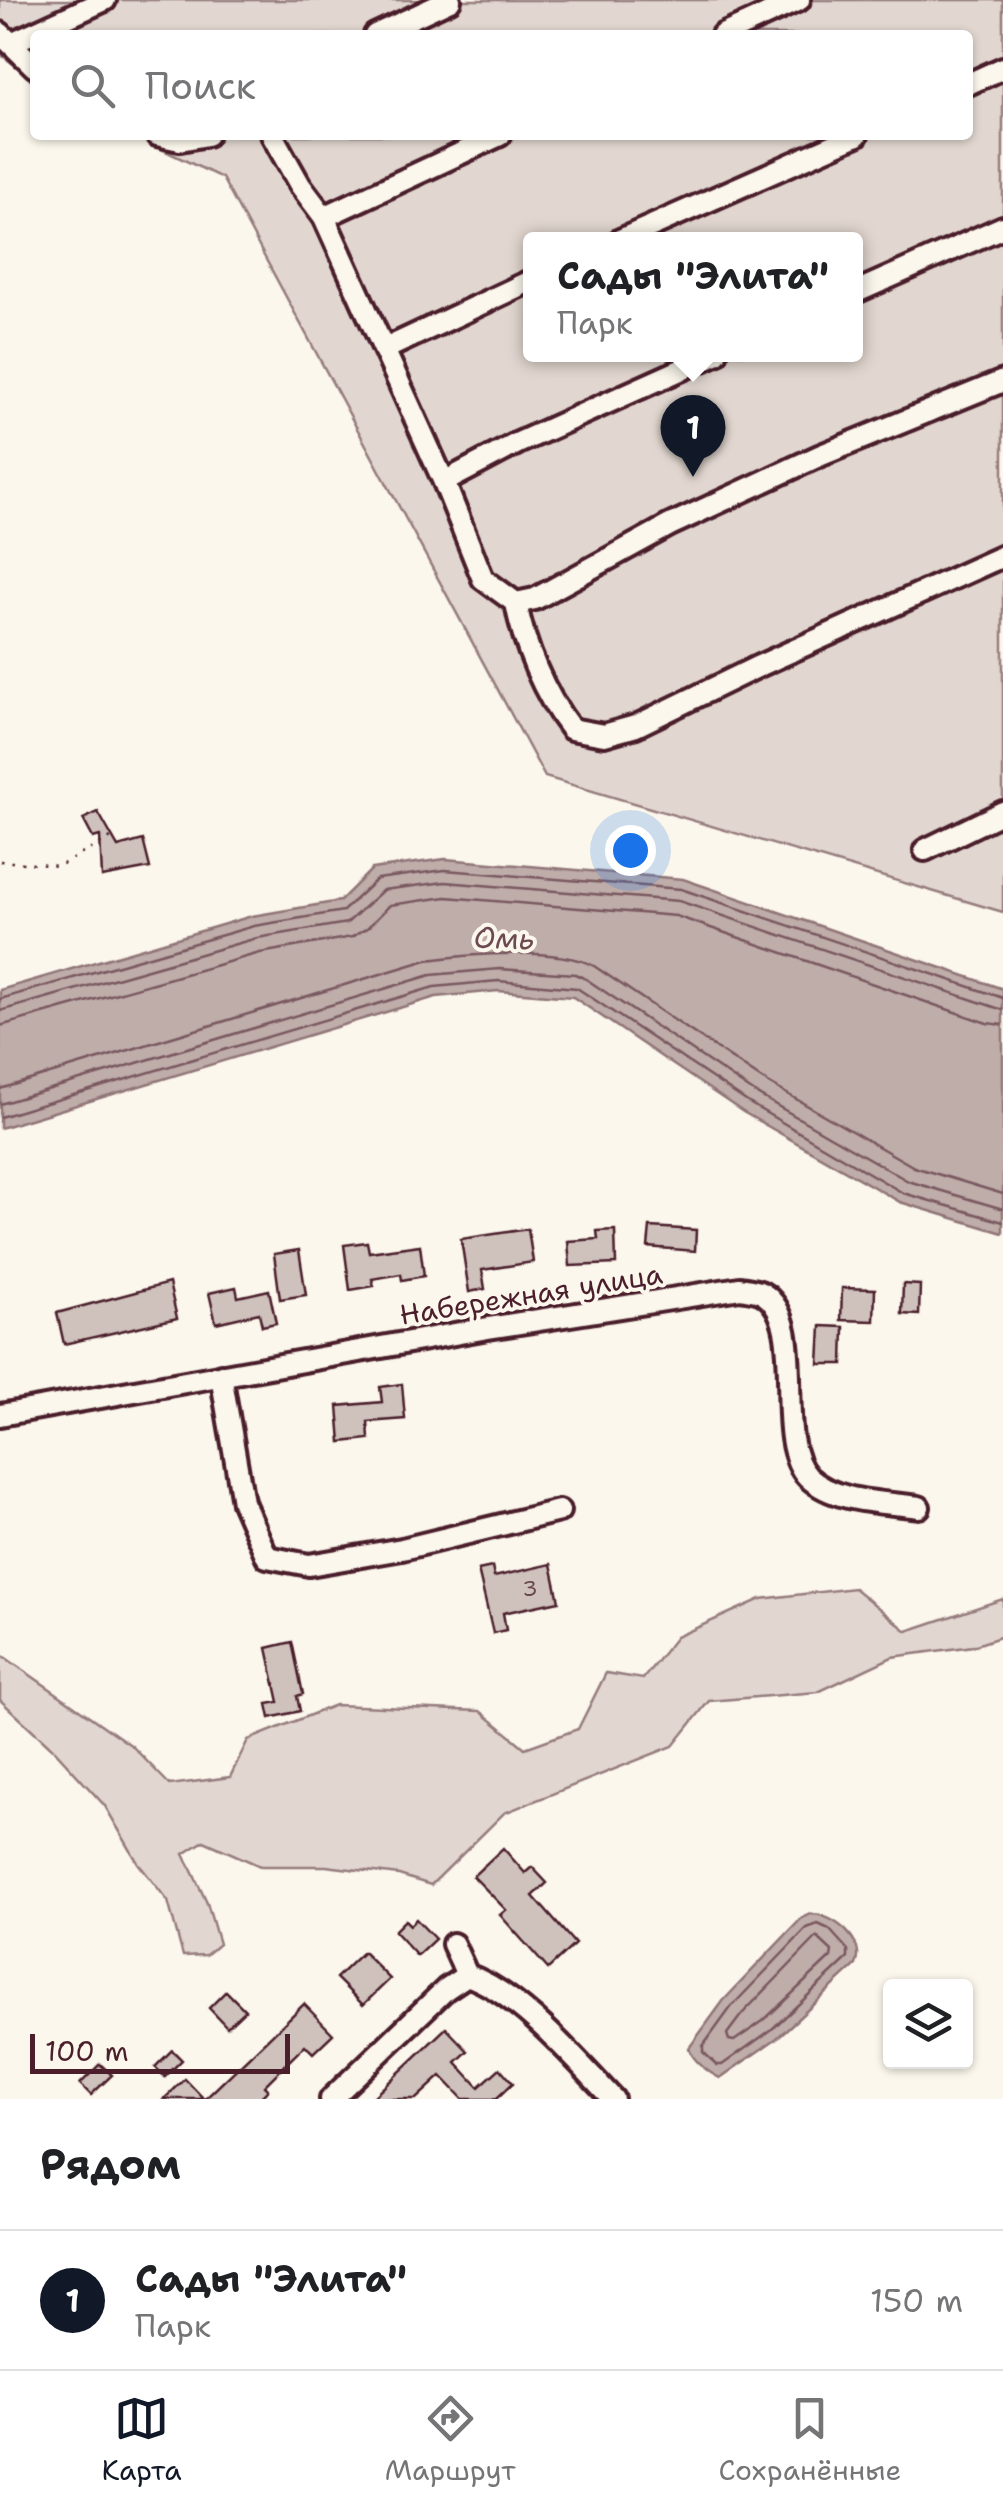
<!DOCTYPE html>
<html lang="ru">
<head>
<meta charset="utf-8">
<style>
	:root { --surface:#fff; --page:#f6f6f6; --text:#202124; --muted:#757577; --line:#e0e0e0; --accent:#111827 }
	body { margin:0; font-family:"Shantell Sans",sans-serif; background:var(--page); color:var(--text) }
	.controls { position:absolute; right:30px; bottom:30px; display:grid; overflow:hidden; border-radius:10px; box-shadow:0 2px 8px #0004 }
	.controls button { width:90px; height:90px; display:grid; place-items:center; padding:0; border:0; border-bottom:2px solid var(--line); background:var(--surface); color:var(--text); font:50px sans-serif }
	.scale { position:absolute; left:30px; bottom:25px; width:260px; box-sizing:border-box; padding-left:10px; border:5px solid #4a1f2b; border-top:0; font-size:28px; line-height:35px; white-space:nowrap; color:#4a1f2b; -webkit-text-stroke:8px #fbf7ec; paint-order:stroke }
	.you { position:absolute; left:630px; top:850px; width:35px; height:35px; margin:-25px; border:8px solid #fff; border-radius:50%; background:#1a73e8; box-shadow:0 0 0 15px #1a73e833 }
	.badge { display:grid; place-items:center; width:65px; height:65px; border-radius:50%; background:var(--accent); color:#fff; font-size:32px; font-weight:700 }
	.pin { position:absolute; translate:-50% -82px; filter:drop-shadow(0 2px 5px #0008) }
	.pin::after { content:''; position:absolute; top:52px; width:35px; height:30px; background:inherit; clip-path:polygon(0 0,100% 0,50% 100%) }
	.popup { position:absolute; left:523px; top:232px; width:340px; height:130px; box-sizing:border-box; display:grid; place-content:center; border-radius:10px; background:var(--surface); filter:drop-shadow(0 2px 8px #0005); font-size:32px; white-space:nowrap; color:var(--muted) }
	.popup b { font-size:38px; color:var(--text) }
	.popup::after { content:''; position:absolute; left:50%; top:100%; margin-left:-20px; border:20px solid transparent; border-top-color:var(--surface) }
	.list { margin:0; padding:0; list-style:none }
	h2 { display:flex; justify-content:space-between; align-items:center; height:130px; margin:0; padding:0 40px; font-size:42px }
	h2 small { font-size:32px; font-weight:400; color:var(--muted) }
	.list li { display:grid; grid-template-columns:65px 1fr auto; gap:30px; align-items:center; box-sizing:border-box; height:140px; padding:0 40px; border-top:2px solid var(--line) }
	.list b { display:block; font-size:38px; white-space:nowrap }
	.list p { margin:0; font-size:32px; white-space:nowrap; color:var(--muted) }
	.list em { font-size:32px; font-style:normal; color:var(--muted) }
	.icon { flex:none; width:55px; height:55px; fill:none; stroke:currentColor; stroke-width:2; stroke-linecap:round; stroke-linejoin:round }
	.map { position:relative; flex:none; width:1003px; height:2099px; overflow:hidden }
	.search { position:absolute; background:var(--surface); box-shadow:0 2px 8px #0004; left:30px; right:30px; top:30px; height:110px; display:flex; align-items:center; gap:25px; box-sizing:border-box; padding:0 35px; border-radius:10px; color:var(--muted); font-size:38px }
	.sheet { height:270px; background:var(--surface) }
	nav { display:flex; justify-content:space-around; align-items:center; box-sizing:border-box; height:140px; border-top:2px solid var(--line); background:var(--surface); font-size:28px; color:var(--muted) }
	nav a { display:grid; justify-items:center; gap:5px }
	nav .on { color:var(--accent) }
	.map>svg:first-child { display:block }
	.green { fill:#e2d7d0; stroke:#967b7e; stroke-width:2.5; fill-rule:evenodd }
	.water { fill:#bfadaa; stroke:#907477; stroke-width:2.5 }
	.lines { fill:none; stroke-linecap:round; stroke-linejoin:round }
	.shore { stroke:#79585e; stroke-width:2.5 }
	.building { fill:#cfc2bc; stroke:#4a1f2b; stroke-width:2.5 }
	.minor-casing { stroke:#4a1f2b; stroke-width:28 }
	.path { stroke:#4a1f2b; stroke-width:2.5; stroke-dasharray:2.5 8; stroke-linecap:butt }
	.minor { stroke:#fbf7ec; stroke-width:20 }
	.labels { text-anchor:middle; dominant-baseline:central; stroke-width:8; stroke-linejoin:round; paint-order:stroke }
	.number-label { font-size:22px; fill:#6b484f }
	.street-label { font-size:28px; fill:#4a1f2b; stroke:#fbf7ec }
	.water-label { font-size:30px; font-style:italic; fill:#6d4a51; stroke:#fbf7ec }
</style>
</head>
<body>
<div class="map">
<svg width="1003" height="2099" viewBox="0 0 1003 2099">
	<rect width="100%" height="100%" fill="#fbf7ec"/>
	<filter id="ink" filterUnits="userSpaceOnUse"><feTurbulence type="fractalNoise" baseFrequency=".01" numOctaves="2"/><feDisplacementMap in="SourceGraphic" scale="20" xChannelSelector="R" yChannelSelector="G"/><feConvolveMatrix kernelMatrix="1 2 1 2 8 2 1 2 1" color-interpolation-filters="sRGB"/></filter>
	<g filter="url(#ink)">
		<g class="green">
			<path d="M0 0H1003V912L545 777 222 178 132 135H968V35H35V81L0 54ZM530 240H856V354H530Z"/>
			<polygon points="854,1588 907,1631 1003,1599 1003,1636 973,1646 892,1657 818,1692 709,1701 673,1746 504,1813 431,1885 399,1875 326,1866 260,1866 204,1841 184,1854 207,1903 219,1944 206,1955 183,1956 168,1901 138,1863 105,1806 53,1749 0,1700 0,1654 132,1746 170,1785 230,1777 248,1740 335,1705 480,1711 525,1748 578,1729 606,1673 643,1679 676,1637 761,1599"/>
		</g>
		<g class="water">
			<polygon points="445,859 683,879 1003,989 1003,1233 900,1202 743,1112 573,997 498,991 436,997 0,1128 0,990 252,916 340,901 372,869"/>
			<path d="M811 1914C833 1914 867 1941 856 1965L777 2038 720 2078C709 2073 692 2060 689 2048L724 2000 801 1919Z"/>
		</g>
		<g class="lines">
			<g class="shore">
				<polyline points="0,999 254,926 343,911 377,879 445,870 681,889 1003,998"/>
				<polyline points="0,1011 257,938 347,923 383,890 445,882 679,901 1003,1010"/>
				<polyline points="0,1026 260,953 352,937 367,928 390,905 446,897 676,916 987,1023 1003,1025"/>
				<path d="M0 1089 427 960C468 954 558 947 594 966L763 1080 914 1167 1003 1194"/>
				<polyline points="0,1104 431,975 499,969 575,974 586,979 755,1093 908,1181 1003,1209"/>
				<polyline points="0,1117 434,987 498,981 577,988 749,1103 903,1193 1003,1222"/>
				<polygon points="818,1924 829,1929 848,1950 848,1958 771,2030 722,2065 717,2065 703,2052 703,2046 732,2006 807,1928"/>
				<polygon points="817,1937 832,1951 831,1957 763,2021 734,2041 729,2040 727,2034 742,2014"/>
			</g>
		</g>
		<g class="building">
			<polygon points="98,812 118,847 143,840 150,868 102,877 100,836 93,838 83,819"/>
			<polygon points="650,1227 696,1230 695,1251 648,1247"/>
			<polygon points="528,1229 533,1262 482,1270 485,1289 469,1292 461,1239"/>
			<polygon points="615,1230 616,1264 570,1266 568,1241 598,1239 597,1231"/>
			<polygon points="367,1242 369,1252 420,1245 424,1276 402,1280 401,1274 372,1279 374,1286 350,1290 344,1245"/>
			<polygon points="299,1250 306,1295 280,1299 274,1254"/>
			<polygon points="169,1283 177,1318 64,1344 57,1313"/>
			<polygon points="903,1284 920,1285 919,1315 902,1314"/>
			<polygon points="236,1287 238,1297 269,1290 276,1323 262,1326 259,1313 216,1323 209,1293"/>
			<polygon points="842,1288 875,1289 874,1321 841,1320"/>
			<polygon points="821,1326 844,1327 843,1364 819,1364"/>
			<polygon points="402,1384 405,1419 368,1422 369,1439 341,1442 338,1406 382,1402 380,1387"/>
			<polygon points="551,1564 559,1601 503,1613 506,1630 493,1633 478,1570 492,1567 494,1577"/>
			<polygon points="292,1642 303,1694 297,1696 300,1711 270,1718 267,1704 279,1702 267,1648"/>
			<polygon points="503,1848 525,1873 532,1867 547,1883 533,1896 575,1944 548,1969 500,1915 506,1910 473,1876"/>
			<polygon points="416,1919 435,1939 417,1956 394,1931 405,1920 410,1925"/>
			<polygon points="363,1952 390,1979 363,2005 336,1978"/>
			<polygon points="226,1991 245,2010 227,2027 209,2008"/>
			<polygon points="304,2004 333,2034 313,2053 305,2045 264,2086 268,2090 259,2099 205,2099"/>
			<polygon points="446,2028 468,2051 456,2062 479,2087 500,2068 513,2083 496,2099 463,2099 441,2076 416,2099 371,2099"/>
			<polygon points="172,2050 182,2060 165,2077 155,2067"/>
			<polygon points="100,2064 112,2075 91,2095 80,2084"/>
			<polygon points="185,2079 204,2099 164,2099"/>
		</g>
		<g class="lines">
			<defs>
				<g id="minor">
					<polyline points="0,33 35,67"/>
					<polyline points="375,35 450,0"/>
					<polyline points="722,35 799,0"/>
					<polyline points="11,43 105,0"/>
					<polyline points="968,84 1003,68"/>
					<polyline points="157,135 180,140 207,135"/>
					<polyline points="272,135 300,185 324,217 444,482 483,579 516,603 535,599 670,525 819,456 1003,381"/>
					<polyline points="324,217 500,135"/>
					<polyline points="620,240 857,135"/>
					<polyline points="856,292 1003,227"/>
					<polyline points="385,349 530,281"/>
					<polyline points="444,482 518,443 716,354"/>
					<path d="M516 603C524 646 544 694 571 729L604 735 636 726 759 666 1003 556"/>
					<polyline points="925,850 1003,812"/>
					<polyline points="221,1375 243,1502 267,1557 309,1565 402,1549 559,1511"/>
					<path d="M0 1415 488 1328 740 1288C746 1289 756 1290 762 1293 811 1322 770 1438 808 1477 835 1503 885 1502 919 1507"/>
					<path d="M453 1944 467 1975C519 1993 574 2058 613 2099"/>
					<polyline points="331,2099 446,1989 467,1975"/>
				</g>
			</defs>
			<use href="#minor" class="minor-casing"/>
			<polyline class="path" points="0,861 59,866 113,837"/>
			<use href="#minor" class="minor"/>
		</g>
	</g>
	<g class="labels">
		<g class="number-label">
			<text x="530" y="1588">3</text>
		</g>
		<g class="street-label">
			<text transform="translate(531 1294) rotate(-9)">Набережная улица</text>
		</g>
		<g class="water-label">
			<text transform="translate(504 938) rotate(2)">Омь</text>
		</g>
	</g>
</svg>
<div class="controls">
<button><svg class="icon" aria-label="layers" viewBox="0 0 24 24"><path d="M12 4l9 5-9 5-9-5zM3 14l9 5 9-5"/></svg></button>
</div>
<div class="scale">100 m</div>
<div class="you"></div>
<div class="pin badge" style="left:693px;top:477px">1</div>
<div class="popup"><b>Сады &quot;Элита&quot;</b>Парк</div>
<div class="search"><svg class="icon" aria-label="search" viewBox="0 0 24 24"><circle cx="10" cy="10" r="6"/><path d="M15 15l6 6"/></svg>Поиск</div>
</div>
<section class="sheet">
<h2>Рядом<small></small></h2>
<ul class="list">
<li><span class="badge">1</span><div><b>Сады &quot;Элита&quot;</b><p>Парк</p></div><em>150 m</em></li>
</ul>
</section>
<nav>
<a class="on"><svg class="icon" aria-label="map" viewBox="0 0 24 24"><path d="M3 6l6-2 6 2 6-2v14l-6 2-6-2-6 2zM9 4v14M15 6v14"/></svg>Карта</a>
<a><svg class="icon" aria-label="directions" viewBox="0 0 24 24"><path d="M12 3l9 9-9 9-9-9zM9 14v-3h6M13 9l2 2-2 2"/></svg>Маршрут</a>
<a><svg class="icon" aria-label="saved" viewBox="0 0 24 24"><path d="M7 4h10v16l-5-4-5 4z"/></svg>Сохранённые</a>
</nav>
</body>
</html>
